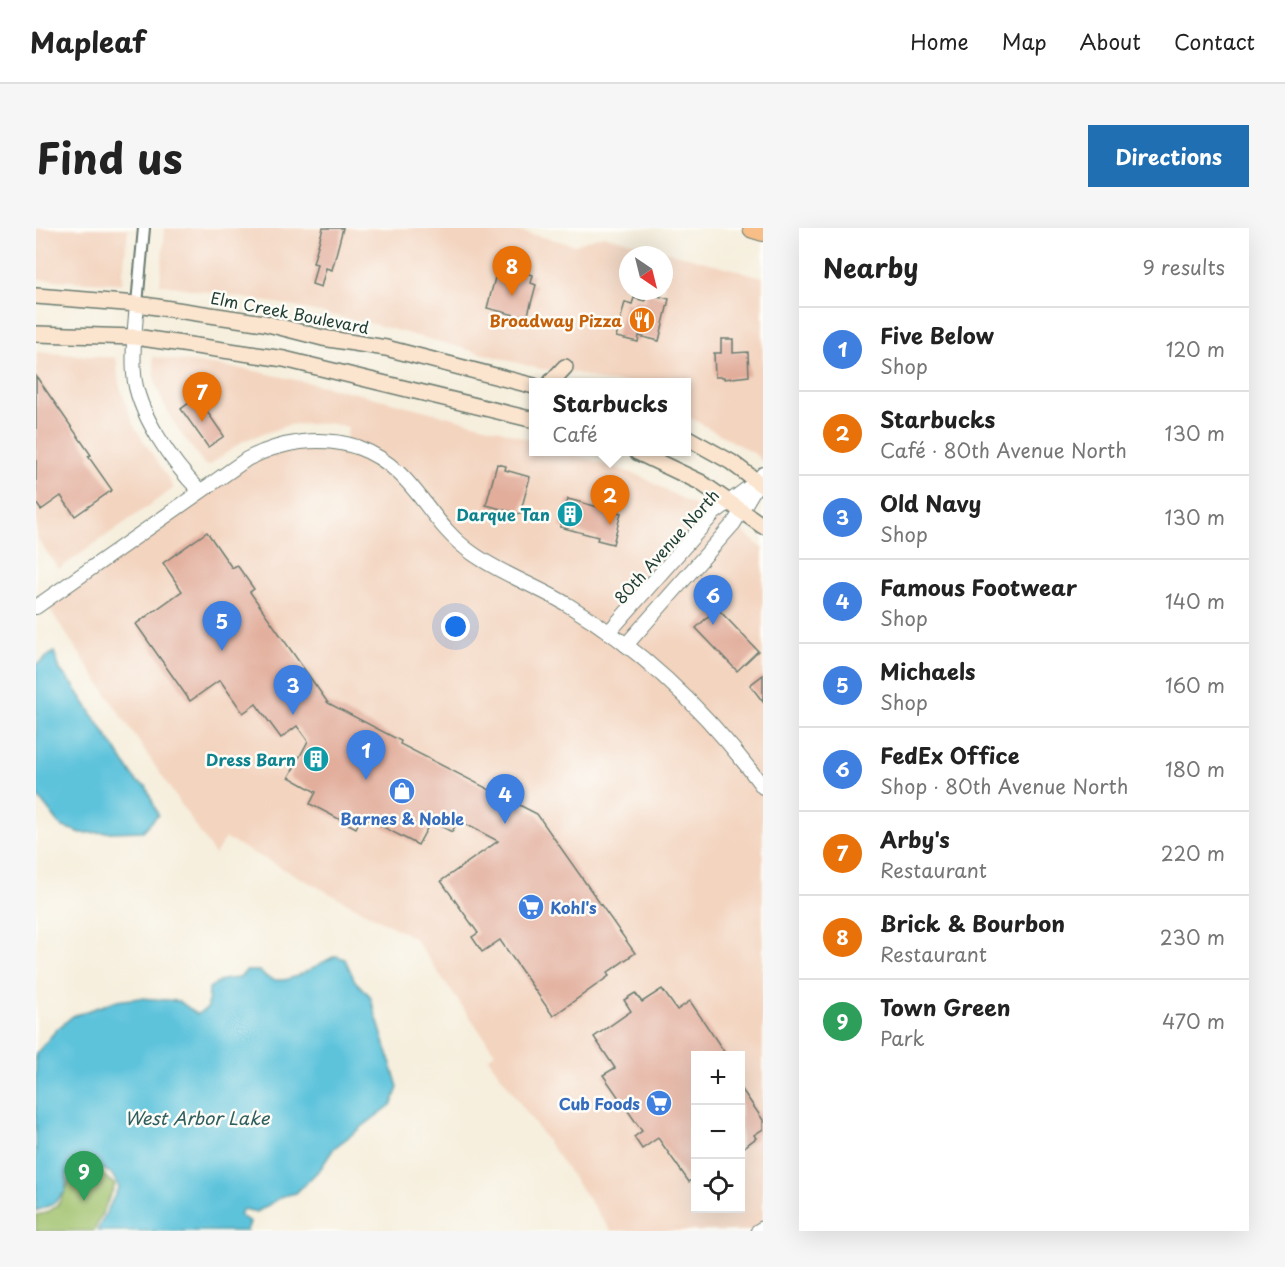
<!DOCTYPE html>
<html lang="en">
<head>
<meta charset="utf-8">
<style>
	:root { --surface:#fff; --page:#f6f6f6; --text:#222; --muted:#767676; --line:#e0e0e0; --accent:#1f6fb2 }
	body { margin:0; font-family:"Playpen Sans",sans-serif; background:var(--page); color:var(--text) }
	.controls { position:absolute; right:18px; bottom:18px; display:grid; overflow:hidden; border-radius:0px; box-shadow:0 6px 24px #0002 }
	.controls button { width:54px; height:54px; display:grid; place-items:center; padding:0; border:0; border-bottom:2px solid var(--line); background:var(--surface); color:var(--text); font:30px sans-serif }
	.compass { position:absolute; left:583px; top:18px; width:54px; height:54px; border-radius:50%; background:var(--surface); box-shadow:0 6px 24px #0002; rotate:145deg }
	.you { position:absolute; left:420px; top:399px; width:21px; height:21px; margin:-15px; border:4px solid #fff; border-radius:50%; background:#1a73e8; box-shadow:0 0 0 9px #1a73e833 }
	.badge { display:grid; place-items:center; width:39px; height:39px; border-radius:50%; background:var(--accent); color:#fff; font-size:20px; font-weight:700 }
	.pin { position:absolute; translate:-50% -50px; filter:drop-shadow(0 2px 3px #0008) }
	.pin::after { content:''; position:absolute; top:32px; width:21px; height:18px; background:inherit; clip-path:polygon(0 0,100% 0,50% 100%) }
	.popup { position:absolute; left:493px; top:150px; width:162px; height:78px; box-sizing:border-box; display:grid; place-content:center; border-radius:0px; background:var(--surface); filter:drop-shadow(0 2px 4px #0005); font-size:20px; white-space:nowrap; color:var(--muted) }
	.popup b { font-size:22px; color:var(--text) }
	.popup::after { content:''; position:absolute; left:50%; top:100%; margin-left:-12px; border:12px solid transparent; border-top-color:var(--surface) }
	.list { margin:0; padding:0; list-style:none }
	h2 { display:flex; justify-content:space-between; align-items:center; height:78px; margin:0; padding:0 24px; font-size:26px }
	h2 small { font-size:20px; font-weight:400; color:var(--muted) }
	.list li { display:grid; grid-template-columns:39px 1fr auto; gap:18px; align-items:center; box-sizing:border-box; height:84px; padding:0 24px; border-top:2px solid var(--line) }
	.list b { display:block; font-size:22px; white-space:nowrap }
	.list p { margin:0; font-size:20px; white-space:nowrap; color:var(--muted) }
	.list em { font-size:20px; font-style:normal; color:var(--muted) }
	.icon { flex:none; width:33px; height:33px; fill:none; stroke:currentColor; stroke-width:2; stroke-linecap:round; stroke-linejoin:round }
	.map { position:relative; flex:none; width:727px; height:1003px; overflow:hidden; border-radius:0px }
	header { display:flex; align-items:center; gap:36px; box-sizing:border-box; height:84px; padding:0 30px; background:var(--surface); border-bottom:2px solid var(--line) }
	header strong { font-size:28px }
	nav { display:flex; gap:33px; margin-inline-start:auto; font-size:21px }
	.intro { display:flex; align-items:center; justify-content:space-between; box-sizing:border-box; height:144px; padding:0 36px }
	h1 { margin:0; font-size:42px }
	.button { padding:15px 27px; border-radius:0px; background:var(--accent); color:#fff; font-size:21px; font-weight:700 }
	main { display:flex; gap:36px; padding:0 36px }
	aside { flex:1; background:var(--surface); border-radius:0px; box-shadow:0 6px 24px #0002 }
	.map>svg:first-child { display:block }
	.built { fill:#f3d4bf; fill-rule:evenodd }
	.green { fill:#9fc16a; stroke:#5f7f4f; stroke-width:1.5 }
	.water { fill:#5dc3db; stroke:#3e8088; stroke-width:1.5 }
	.building { fill:#e2ad9b }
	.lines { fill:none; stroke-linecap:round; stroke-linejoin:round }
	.minor-casing { stroke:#6a7b70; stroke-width:14 }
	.tertiary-casing { stroke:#6a7b70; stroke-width:16 }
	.secondary-casing { stroke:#6a7b70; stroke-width:18 }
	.motorway-casing { stroke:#6a7b70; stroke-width:22 }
	.minor { stroke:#fff; stroke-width:10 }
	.tertiary { stroke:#fff; stroke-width:14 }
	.secondary { stroke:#fce5cf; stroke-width:15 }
	.motorway { stroke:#f7be88; stroke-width:20 }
	.labels { text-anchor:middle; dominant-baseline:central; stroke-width:5; stroke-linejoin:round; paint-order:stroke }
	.street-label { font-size:16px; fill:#1f3d34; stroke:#fdfcf7 }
	.food-label { font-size:16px; font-weight:bold; fill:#c56008; stroke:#fdfcf7; text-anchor:end }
	.culture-label { font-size:16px; font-weight:bold; fill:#0d838f; stroke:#fdfcf7; text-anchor:end }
	.shop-label { font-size:16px; font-weight:bold; fill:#366cbe; stroke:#fdfcf7 }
	.water-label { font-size:18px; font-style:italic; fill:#2e5e5e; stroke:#fdfcf7 }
</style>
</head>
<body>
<header>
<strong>Mapleaf</strong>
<nav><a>Home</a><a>Map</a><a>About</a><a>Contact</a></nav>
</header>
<div class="intro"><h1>Find us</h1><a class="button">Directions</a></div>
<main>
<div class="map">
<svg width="727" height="1003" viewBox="0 0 727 1003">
	<rect width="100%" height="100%" fill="#fdfcf7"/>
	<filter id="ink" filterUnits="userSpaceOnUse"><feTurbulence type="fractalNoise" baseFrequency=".0167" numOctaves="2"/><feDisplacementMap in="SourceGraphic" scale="12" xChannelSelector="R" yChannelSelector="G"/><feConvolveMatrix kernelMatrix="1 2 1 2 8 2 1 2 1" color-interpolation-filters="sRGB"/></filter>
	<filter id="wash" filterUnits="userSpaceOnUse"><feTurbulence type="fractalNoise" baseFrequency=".008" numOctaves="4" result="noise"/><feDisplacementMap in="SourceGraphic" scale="24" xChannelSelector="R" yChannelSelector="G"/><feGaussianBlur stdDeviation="1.35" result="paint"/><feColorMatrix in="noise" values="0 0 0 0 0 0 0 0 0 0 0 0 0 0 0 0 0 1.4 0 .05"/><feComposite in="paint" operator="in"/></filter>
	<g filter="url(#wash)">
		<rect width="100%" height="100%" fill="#f6efde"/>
		<g class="built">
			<polygon points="0,0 92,0 86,56 0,51"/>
			<path d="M129 0H469L539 17 567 7 727 49V235L719 226 651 188 650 154H570L539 145 504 141 337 96 250 77 124 56ZM592 27H628V63H592Z"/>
			<polygon points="0,124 80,130 83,156 98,198 138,260 23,341 0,309"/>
			<path d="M117 129 214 142 320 165 461 201 497 213 498 224H531L604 248 706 303 727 321V1003H575L452 830 459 825 378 710 189 610 179 627 8 373 221 225 309 216 312 199 293 195 253 197 207 213 172 238 169 237 143 203 127 175 119 154ZM660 828H704V980H660Z"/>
		</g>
		<path class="green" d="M45 940 62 943 79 957 58 1003H0V987C27 984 28 962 38 943Z"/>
		<g class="water">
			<polygon points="18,424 24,442 37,457 101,554 110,558 122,587 107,603 45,605 25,598 0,566 0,437"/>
			<path d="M300 728 309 731 319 753 334 768 362 859 356 876 298 920 285 940 260 965 247 968 221 984 207 981 203 987 214 994 211 1003H61L83 959 75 945 56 936 40 938 32 945 29 964 17 976 0 983V826L21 801 37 788 80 773 104 770 143 773 161 786 172 780 173 760 186 752 203 750 210 743H223C245 767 275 738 300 728Z"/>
		</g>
		<g id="blocks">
			<g class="building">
				<polygon points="287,0 307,0 296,42 290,40 285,59 276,56 281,36 277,35"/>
				<polygon points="484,44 497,47 495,55 500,57 491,90 451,80 460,46 482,52"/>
				<polygon points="611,65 633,71 623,113 603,108 602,114 580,109 589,74 596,76 598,70 609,73"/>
				<polygon points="685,111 697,111 697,125 712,124 713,148 688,151 688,149 679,149 678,125 685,125"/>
				<polygon points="0,148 55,227 52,228 76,262 39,288 25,268 5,282 0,275"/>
				<polygon points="161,169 188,208 172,219 145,181"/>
				<polygon points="461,236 470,238 469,242 494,249 484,286 450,277"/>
				<polygon points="532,271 585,285 577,316 561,312 562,309 524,299"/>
				<polygon points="171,304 196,340 201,337 218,361 214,364 292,475 365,513 364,516 501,586 599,725 571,745 573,748 517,788 464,712 446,724 436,709 442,705 405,653 462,613 422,592 416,604 395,593 382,617 326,588 320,600 274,576 280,564 253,549 272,513 261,498 245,510 220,476 207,485 184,452 154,473 100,396 146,363 127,335"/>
				<polygon points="681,380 722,423 701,443 660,400"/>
				<polygon points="727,447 727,474 714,457"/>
				<polygon points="626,761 641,782 654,773 691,828 660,828 660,949 653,954 622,910 606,921 598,909 606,903 567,847 579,840 558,809 595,783 588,772 599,765 606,774"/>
				<polygon points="705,860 727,892 727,901 718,907 720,910 707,920 705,915"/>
			</g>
		</g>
	</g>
	<g filter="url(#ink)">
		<use href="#blocks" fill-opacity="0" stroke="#6a7b70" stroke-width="1.5"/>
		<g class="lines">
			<defs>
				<polyline id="minor" points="101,76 108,0"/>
				<g id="tertiary">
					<path d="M101 76C99 100 96 123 98 146 101 185 137 236 164 263"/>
					<path d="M0 379 211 231C244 214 284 207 321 219 381 241 389 292 436 325 465 346 501 358 532 377 608 423 674 487 727 559"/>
					<polyline points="573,404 678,285 719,255"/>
					<polyline points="590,417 698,295 727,246"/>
					<polyline points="722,1003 727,1000"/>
				</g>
				<g id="secondary">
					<polyline points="0,68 101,76 228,95 287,110 350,120 498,158"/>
					<polyline points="0,106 99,109 248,131 498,192"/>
					<polyline points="515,154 529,139"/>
					<polyline points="650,209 695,234 727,258"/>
					<polyline points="601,224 664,254 727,298"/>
				</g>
				<polyline id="motorway" points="717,0 727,3"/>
			</defs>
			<use href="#minor" class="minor-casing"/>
			<use href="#tertiary" class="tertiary-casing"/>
			<use href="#secondary" class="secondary-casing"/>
			<use href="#motorway" class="motorway-casing"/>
			<use href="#minor" class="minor"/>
			<use href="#tertiary" class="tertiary"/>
			<use href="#secondary" class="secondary"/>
			<use href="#motorway" class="motorway"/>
		</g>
	</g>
	<defs>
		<symbol id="restaurant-disc" viewBox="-11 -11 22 22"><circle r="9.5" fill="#e8710a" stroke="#fdfcf7"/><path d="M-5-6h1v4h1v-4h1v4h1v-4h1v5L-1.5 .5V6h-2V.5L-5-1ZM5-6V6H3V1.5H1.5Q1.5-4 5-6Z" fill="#fff"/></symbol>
		<symbol id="building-disc" viewBox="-11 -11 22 22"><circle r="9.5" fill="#0f9aa8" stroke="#fdfcf7"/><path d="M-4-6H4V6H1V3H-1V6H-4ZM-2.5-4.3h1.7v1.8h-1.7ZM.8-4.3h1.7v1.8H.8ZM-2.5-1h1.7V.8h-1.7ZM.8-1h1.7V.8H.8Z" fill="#fff"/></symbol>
		<symbol id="shop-disc" viewBox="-11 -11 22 22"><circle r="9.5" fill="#3f7fe0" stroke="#fdfcf7"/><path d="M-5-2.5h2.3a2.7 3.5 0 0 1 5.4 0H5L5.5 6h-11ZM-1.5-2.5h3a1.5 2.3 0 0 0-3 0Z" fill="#fff"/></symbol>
		<symbol id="supermarket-disc" viewBox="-11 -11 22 22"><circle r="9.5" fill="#3f7fe0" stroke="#fdfcf7"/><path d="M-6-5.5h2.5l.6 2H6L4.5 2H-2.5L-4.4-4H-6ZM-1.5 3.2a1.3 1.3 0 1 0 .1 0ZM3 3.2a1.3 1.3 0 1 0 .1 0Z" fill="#fff"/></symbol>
	</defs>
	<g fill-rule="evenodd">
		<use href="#restaurant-disc" x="591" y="77" width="30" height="30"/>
		<use href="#building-disc" x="519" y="271" width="30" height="30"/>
		<use href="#building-disc" x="265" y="516" width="30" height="30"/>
		<use href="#shop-disc" x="351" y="548" width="30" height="30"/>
		<use href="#supermarket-disc" x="480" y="664" width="30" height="30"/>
		<use href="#supermarket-disc" x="608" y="860" width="30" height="30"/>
	</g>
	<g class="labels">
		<g class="street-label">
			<text transform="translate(254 84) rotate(11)">Elm Creek Boulevard</text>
			<text transform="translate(630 318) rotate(-48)">80th Avenue North</text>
		</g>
		<g class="food-label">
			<text x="586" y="92">Broadway Pizza</text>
		</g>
		<g class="culture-label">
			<text x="514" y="286">Darque Tan</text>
			<text x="260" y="531">Dress Barn</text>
		</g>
		<g class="shop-label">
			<text x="366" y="590">Barnes &amp; Noble</text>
			<text x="514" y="679" text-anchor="start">Kohl's</text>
			<text x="604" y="875" text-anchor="end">Cub Foods</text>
		</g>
		<g class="water-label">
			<text x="161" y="889">West Arbor Lake</text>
		</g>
	</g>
</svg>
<div class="controls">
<button>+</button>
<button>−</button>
<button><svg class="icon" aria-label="locate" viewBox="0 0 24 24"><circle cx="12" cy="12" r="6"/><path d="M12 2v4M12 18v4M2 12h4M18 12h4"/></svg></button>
</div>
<svg class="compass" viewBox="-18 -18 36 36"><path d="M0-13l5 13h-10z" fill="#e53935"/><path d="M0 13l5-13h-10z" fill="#767676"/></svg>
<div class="you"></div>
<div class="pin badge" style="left:330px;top:552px;background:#3f7fe0">1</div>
<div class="pin badge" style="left:574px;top:297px;background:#e8710a">2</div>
<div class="popup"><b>Starbucks</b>Café</div>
<div class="pin badge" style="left:257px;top:487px;background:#3f7fe0">3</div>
<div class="pin badge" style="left:469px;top:596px;background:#3f7fe0">4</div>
<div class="pin badge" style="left:186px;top:423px;background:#3f7fe0">5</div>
<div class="pin badge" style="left:677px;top:397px;background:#3f7fe0">6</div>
<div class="pin badge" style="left:166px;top:194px;background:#e8710a">7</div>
<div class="pin badge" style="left:476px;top:68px;background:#e8710a">8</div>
<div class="pin badge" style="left:48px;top:973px;background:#2e9e5b">9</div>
</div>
<aside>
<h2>Nearby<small>9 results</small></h2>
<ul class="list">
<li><span class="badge" style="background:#3f7fe0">1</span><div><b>Five Below</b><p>Shop</p></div><em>120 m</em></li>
<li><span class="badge" style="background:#e8710a">2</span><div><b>Starbucks</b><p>Café · 80th Avenue North</p></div><em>130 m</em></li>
<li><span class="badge" style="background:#3f7fe0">3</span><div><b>Old Navy</b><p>Shop</p></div><em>130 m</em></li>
<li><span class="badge" style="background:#3f7fe0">4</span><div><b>Famous Footwear</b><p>Shop</p></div><em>140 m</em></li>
<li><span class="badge" style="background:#3f7fe0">5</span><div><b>Michaels</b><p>Shop</p></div><em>160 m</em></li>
<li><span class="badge" style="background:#3f7fe0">6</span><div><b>FedEx Office</b><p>Shop · 80th Avenue North</p></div><em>180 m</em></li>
<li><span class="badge" style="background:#e8710a">7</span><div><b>Arby's</b><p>Restaurant</p></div><em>220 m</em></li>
<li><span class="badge" style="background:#e8710a">8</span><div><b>Brick &amp; Bourbon</b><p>Restaurant</p></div><em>230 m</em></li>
<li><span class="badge" style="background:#2e9e5b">9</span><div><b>Town Green</b><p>Park</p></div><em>470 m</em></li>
</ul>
</aside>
</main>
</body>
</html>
